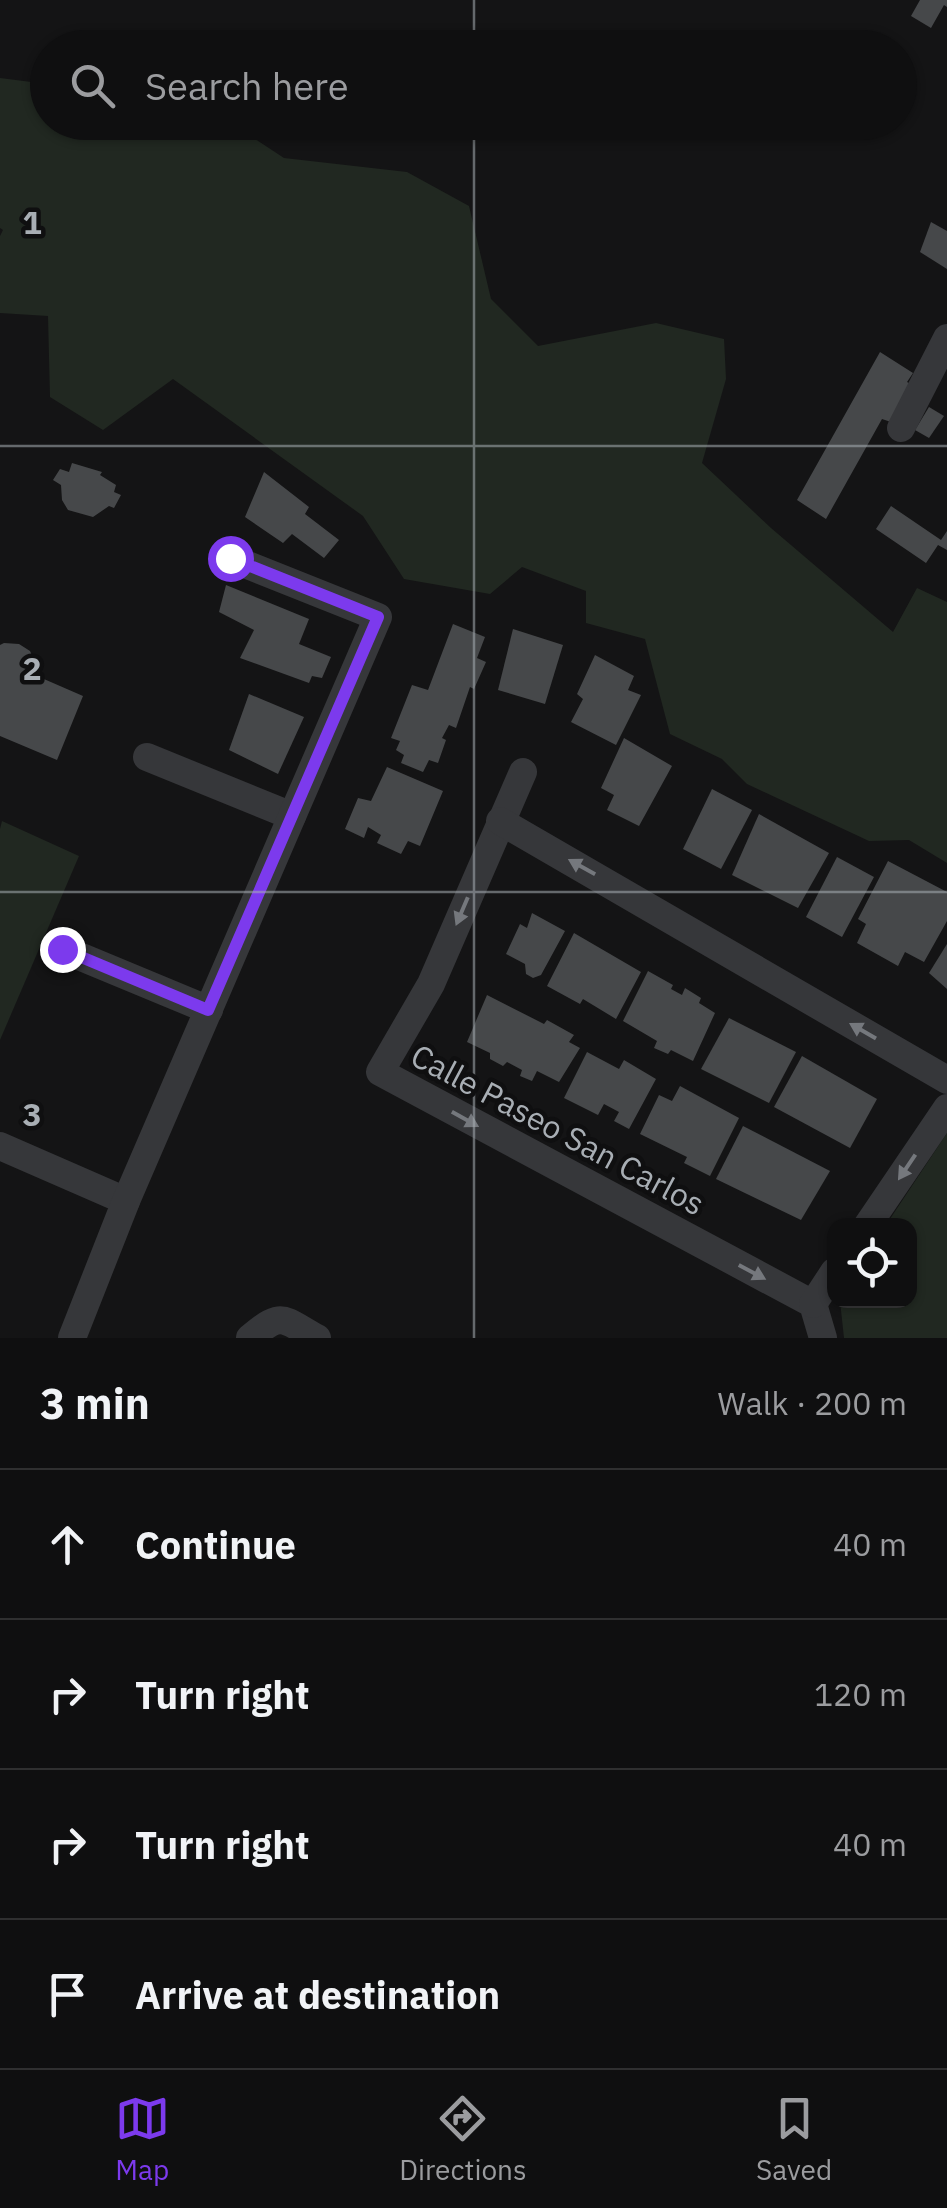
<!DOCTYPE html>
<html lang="en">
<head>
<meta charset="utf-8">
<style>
	:root { --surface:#0f0f10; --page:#1d1d1e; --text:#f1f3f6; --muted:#9b9c9f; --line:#2f2f30; --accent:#7c3aed }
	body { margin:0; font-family:"IBM Plex Sans",sans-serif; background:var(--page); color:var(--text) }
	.controls { position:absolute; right:30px; bottom:30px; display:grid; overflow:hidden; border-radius:20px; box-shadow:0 2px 8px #0004 }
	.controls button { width:90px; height:90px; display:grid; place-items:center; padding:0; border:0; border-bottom:2px solid var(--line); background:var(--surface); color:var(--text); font:50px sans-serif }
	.stop { position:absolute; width:30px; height:30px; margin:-22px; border:8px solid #7c3aed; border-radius:50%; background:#fff }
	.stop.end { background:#7c3aed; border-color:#fff; box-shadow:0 2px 10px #0008 }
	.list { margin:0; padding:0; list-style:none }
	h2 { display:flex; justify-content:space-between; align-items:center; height:130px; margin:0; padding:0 40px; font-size:42px }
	h2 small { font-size:32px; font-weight:400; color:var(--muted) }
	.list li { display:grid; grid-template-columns:65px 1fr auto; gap:30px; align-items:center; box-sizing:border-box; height:150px; padding:0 40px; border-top:2px solid var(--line) }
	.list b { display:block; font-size:38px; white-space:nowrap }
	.list em { font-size:32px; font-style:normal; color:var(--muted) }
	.icon { flex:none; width:55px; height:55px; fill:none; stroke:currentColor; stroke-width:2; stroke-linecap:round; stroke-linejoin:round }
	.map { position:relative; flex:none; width:947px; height:1338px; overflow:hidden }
	.search { position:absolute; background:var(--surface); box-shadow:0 2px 8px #0004; left:30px; right:30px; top:30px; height:110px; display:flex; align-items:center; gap:25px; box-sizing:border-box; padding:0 35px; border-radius:55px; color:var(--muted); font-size:38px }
	.sheet { height:730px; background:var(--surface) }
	nav { display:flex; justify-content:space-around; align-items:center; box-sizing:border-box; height:140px; border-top:2px solid var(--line); background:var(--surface); font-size:28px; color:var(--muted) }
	nav a { display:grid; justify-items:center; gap:5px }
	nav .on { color:var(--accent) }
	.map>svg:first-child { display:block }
	.green { fill:#212821 }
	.building { fill:#46484a }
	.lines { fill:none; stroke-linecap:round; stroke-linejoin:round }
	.minor { stroke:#36373a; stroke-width:28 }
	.oneway { fill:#75787d }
	.route { stroke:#7c3aed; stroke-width:12 }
	.grid { fill:none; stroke:#a8aeb4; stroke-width:2.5; stroke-opacity:0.55 }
	.labels { text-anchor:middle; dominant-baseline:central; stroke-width:9; stroke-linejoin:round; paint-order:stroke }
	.street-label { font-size:32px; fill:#a8aeb4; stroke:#0f0f10 }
	.grid-label { font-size:32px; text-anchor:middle; font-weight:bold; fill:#a8aeb4; stroke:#0f0f10; stroke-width:9; stroke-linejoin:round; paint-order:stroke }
</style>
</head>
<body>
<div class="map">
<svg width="947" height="1338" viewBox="0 0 947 1338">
	<rect width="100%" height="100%" fill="#141415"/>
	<g class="green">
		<polygon points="0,78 47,84 48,122 231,123 284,158 407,172 469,206 491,299 538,346 656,323 724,339 726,379 702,463 771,528 893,632 917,588 947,602 947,863 909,840 869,841 747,784 722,759 670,734 645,639 586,623 586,591 522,567 490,594 404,579 363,516 173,379 103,430 50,397 48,316 0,313 0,236 3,230 0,228"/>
		<polygon points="2,821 79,856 0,1040 0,829"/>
		<polygon points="947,1133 947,1338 844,1338 840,1301 910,1300 910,1226 886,1225"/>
	</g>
	<g class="building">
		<polygon points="920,0 947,0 947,7 944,5 931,28 911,16"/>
		<polygon points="931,222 947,231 947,269 920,252"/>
		<polygon points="880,352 913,373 907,382 914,386 891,422 882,419 826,519 797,500"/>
		<polygon points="929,407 944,416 929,438 915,430"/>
		<polygon points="72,463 102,472 100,475 116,485 114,492 121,495 114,508 109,506 93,517 68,510 62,500 61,485 53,480 60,469 69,472"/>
		<polygon points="264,472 309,507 305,514 339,540 324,558 292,534 283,543 245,517"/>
		<polygon points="891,506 941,540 947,531 947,550 938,545 926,563 876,529"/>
		<polygon points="226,585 309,619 299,644 331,657 322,678 312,676 309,683 240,658 254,630 219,612"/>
		<polygon points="453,624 485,637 477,658 486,662 474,689 470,687 456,728 449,725 442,738 446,740 438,763 429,760 423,772 401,763 404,755 396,750 400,741 391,738 412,685 428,690"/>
		<polygon points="513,629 563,645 545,704 498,690"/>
		<polygon points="4,643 19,644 30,651 38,669 37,676 83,696 57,760 0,736 0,645"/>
		<polygon points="595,655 634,676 628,690 641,695 616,745 571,722 583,699 577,694"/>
		<polygon points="249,694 304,717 278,774 229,750"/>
		<polygon points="624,738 672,766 639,826 607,810 614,795 601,788"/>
		<polygon points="387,767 443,791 420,846 408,841 401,854 377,843 381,835 368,827 364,838 345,829 358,798 371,801"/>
		<polygon points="712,789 752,810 721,869 683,849"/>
		<polygon points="759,814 829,853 798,908 732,875"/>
		<polygon points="837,857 874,877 842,937 806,917"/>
		<polygon points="888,861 947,892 947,921 924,962 905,952 898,966 857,943 866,924 858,919"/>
		<polygon points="532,913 565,931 541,975 533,978 526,974 525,964 506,954 520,924 527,928"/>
		<polygon points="574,933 641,972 616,1019 583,999 580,1004 547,986"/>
		<polygon points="947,944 947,989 929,973"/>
		<polygon points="648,971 673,985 671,989 682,995 685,988 701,998 699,1003 715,1013 693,1061 671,1050 668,1054 654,1048 657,1041 623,1021"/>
		<polygon points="487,995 544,1024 547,1020 574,1035 569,1042 580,1048 559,1082 537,1071 532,1081 520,1076 522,1070 507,1062 503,1066 490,1059 490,1053 467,1042"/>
		<polygon points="729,1018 796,1052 769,1103 701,1069"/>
		<polygon points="587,1052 619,1069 624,1060 656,1079 629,1129 614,1121 619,1112 604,1104 598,1115 564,1098"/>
		<polygon points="802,1056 877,1099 850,1148 774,1107"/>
		<polygon points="680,1086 739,1118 710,1176 684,1163 687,1157 640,1134 659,1095 672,1101"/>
		<polygon points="743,1126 830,1171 801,1220 716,1179"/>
	</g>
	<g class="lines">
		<g class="minor">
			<polyline points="901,428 947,338"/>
			<polyline points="147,757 292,816"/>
			<polyline points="523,772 431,984 380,1072 813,1304 823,1338"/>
			<polyline points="500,821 947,1080"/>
			<polyline points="62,949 209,1010"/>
			<polyline points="0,1146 126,1201"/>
			<polyline points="867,1226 947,1108"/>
			<polyline points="813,1304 834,1272"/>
			<polyline points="72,1338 126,1201 378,617 230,558"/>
			<path d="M250 1338C283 1310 282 1319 317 1338"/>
		</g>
	</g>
	<defs><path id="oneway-solid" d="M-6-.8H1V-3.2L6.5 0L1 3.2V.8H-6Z" transform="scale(2.5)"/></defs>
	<g class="oneway">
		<use href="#oneway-solid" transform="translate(582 867) rotate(-151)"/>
		<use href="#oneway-solid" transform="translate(462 911) rotate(113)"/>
		<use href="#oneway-solid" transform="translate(863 1031) rotate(-150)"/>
		<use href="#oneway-solid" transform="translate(465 1119) rotate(29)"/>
		<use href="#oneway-solid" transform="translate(907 1167) rotate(124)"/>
		<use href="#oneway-solid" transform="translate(752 1272) rotate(28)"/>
	</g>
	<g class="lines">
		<polyline class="route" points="62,949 208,1010 378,617 230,558"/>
	</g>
	<path class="grid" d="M474 0V48M474 122V1338M0 446H947M0 892H947"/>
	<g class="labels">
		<g class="street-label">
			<text transform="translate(558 1129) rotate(28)">Calle Paseo San Carlos</text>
		</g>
	</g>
	<g class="grid-label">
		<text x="32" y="234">1</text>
		<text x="32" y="680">2</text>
		<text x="32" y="1126">3</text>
	</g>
</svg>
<div class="controls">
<button><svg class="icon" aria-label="locate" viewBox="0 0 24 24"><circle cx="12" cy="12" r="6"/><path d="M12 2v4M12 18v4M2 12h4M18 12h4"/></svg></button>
</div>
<div class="stop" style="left:230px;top:558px"></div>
<div class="stop end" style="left:62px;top:949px"></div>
<div class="search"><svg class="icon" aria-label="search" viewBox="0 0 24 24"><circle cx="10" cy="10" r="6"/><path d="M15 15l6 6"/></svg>Search here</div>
</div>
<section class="sheet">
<h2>3 min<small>Walk · 200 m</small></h2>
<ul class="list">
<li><svg class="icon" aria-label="ahead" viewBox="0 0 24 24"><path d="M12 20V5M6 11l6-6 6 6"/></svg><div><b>Continue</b></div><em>40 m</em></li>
<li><svg class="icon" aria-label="right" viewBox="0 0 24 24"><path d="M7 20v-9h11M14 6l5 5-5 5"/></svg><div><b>Turn right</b></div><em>120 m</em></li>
<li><svg class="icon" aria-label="right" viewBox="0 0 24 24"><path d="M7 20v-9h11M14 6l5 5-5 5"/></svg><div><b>Turn right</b></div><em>40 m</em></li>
<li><svg class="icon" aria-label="arrive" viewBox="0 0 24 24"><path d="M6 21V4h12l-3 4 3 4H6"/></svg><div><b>Arrive at destination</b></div></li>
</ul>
</section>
<nav>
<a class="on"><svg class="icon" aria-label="map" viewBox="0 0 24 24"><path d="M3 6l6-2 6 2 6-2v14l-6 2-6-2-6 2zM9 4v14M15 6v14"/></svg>Map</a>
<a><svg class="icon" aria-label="directions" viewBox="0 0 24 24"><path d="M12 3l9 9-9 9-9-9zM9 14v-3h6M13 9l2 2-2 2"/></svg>Directions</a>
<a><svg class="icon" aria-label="saved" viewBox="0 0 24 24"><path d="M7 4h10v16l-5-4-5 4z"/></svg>Saved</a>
</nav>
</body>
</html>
